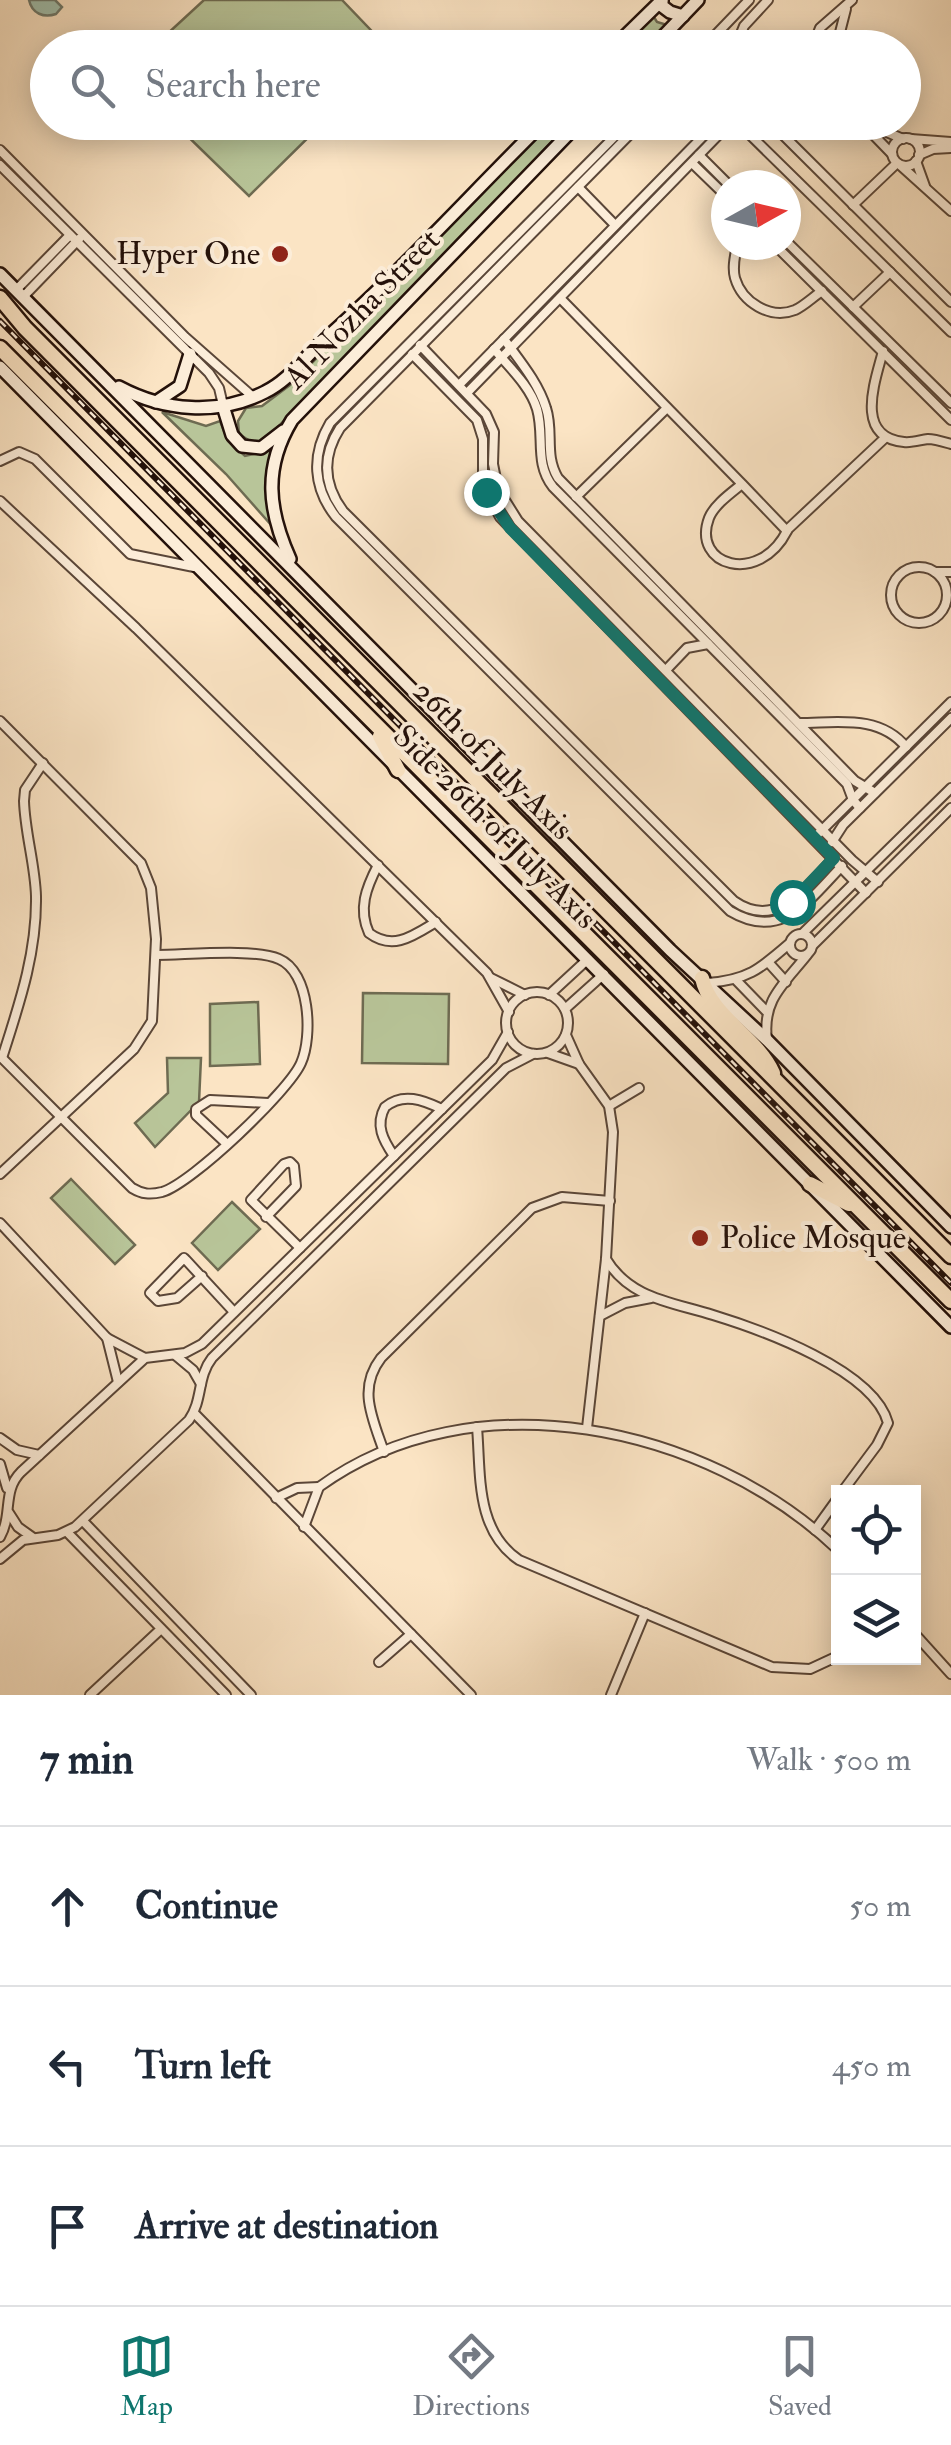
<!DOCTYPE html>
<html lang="en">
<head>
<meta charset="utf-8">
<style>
	:root { --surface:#fff; --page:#f2f2f3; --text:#1f2937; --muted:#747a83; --line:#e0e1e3; --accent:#0f766e }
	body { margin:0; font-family:"IM FELL Double Pica",serif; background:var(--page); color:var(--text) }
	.controls { position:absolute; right:30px; bottom:30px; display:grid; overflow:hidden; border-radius:0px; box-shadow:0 5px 25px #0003 }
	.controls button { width:90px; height:90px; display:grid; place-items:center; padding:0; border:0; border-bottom:2px solid var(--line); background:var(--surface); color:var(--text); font:50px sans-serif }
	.compass { position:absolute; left:711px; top:170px; width:90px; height:90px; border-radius:50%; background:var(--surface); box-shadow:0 5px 25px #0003; rotate:82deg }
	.stop { position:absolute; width:30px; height:30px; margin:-22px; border:8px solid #0f766e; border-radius:50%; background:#fff }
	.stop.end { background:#0f766e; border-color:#fff; box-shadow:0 2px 10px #0008 }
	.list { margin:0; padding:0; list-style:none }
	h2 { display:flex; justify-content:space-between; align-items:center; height:130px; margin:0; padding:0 40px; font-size:42px }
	h2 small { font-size:32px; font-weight:400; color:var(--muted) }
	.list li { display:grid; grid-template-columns:65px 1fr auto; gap:30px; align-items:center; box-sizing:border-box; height:160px; padding:0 40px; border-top:2px solid var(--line) }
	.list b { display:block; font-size:38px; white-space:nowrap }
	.list em { font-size:32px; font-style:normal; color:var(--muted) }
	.icon { flex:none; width:55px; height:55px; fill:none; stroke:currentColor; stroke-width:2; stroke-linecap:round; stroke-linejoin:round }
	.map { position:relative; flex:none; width:951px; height:1695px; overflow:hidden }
	.search { position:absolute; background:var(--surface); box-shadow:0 5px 25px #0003; left:30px; right:30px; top:30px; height:110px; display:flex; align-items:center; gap:25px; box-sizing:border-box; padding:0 35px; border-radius:55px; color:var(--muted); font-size:38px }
	.sheet { height:610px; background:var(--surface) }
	nav { display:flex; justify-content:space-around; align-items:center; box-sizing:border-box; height:140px; border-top:2px solid var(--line); background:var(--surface); font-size:28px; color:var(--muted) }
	nav a { display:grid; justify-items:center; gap:5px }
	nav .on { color:var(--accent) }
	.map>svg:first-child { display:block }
	.green { fill:#b8c599; stroke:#6e6b52; stroke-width:2.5 }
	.water { fill:#a0bfad; stroke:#6e796c; stroke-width:2.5 }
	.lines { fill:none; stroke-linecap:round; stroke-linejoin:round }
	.street-casing { stroke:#5a4638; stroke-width:12 }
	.secondary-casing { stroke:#24110a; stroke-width:16 }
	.highway-casing { stroke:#24110a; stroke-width:19 }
	.street { stroke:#fcedd9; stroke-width:8 }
	.secondary { stroke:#fcedd9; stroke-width:11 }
	.highway { stroke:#fbe4c4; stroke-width:14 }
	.rail-casing { stroke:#24110a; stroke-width:6 }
	.rail { stroke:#fcedd9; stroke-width:2.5; stroke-dasharray:8; stroke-linecap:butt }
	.route { stroke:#0f766e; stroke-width:12 }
	.poi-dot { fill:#8f2418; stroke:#fcedd9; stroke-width:4 }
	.labels { text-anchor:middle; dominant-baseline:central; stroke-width:8; stroke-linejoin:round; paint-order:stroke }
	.poi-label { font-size:32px; fill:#24110a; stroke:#fcedd9; text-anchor:end }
	.street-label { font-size:32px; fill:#24110a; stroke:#fcedd9 }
</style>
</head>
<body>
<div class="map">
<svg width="951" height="1695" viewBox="0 0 951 1695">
	<rect width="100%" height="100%" fill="#fbe4c4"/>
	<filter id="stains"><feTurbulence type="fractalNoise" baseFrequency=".002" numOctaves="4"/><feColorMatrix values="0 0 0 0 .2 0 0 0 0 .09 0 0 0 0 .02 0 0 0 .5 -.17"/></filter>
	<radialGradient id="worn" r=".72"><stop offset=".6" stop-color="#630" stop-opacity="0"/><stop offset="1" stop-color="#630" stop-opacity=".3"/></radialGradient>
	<g class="green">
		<polygon points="204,0 342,0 387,47 153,47"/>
		<polygon points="652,14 657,22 667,25 648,46 632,33"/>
		<polygon points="174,123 323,123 249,196"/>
		<polygon points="549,123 569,123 432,270 272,433 260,443 250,441 239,434 238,421 246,408 262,406 290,385"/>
		<polygon points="162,412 206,426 220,421 228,441 245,456 272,450 272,526 226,474"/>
		<polygon points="363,993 449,994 448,1064 362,1063"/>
		<polygon points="258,1002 260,1064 210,1066 210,1004"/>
		<polygon points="167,1058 201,1058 199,1102 155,1147 135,1123 168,1093"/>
		<polygon points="71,1179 135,1245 115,1264 51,1198"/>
		<polygon points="232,1202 260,1229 218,1270 192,1243"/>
	</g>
	<path class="water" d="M29 0H55L62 7 56 14C44 18 32 14 29 0Z"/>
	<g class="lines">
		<defs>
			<g id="street">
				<polyline points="703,48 749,0"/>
				<polyline points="735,48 744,26 768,0"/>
				<polyline points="812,48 820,28 852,0"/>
				<polyline points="836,48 846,9"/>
				<path d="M629 122 330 423C311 455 313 488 336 517L730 911C782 942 809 900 842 866"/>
				<path d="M642 122 340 428C322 456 323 484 343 511L734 901C777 931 806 887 834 858"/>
				<polyline points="737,122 951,332"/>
				<polyline points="770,122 951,302"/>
				<polyline points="861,122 892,154"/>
				<polyline points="866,128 882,130 903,139"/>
				<circle cx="906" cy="152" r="14"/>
				<polyline points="911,139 951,142"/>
				<polyline points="0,150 185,337 253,397"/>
				<polyline points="699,155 729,185"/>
				<polyline points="919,155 933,149 951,148"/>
				<polyline points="916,161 925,186"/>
				<polyline points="692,163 726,196"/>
				<polyline points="0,165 209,373 219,388 223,405"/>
				<polyline points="900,165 951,211"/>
				<polyline points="578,187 615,225"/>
				<polyline points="853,205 897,163"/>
				<polyline points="786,241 951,403"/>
				<path d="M737 245C735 256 732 267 735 278 742 302 770 320 795 310 804 306 813 297 822 291"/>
				<polyline points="775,245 951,420"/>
				<polyline points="16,290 70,235"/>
				<polyline points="23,297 79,239"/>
				<path d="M560 298 742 484C731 493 714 505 709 518 691 566 759 586 787 531L742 484"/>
				<polyline points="853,307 890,272"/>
				<path d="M504 339C519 360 538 382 546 408 554 432 544 455 558 478L855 781 875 793"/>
				<polyline points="420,345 486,414 494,432 493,464 498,489 518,521 852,860 878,882"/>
				<path d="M494 349C509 367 530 386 537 409 545 437 534 463 553 487L847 784 853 800 860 808"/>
				<path d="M883 351C875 382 854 437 904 442 912 443 920 440 928 439 935 439 944 442 951 444"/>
				<polyline points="412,354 477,420 483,439 483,477 486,491 500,517 866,893"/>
				<polyline points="459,385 717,122"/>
				<polyline points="467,393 731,122"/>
				<polyline points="0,461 19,452 35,459 130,554 194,567"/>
				<polyline points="576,497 667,408"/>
				<polyline points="0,501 136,628 487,973 509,1012"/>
				<polyline points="787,530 886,437"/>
				<circle cx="919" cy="595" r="28"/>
				<polyline points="935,572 951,572"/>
				<polyline points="666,670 687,648 708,644"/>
				<polyline points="0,721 141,863 151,888 156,939 152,1021 134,1049 0,1174"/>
				<path d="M799 723C837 723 879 714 906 747"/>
				<polyline points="815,837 951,702"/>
				<polyline points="832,842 843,825 951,718"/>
				<path d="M378 865C366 888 358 909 369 933 393 951 413 936 436 922"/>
				<polyline points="803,933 951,788"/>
				<circle cx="801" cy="945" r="11"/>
				<polyline points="812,946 951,808"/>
				<polyline points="768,962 786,982"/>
				<polyline points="491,978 525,995"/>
				<polyline points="736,980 766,1011"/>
				<path d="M707 983C748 980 760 969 790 943"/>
				<circle cx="537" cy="1023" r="31"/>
				<polyline points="549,995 588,959"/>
				<polyline points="565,1009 604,974"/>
				<polyline points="566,1035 579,1064 609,1106 613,1132 606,1259 587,1428"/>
				<path d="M767 1040C762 1000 783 985 807 955"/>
				<polyline points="548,1053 579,1064"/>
				<path d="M0 1056 132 1188C142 1194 150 1195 162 1192 191 1184 289 1091 301 1063 313 1036 310 972 279 959 255 948 186 955 157 955"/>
				<path d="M2 1058C19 1005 37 953 36 896 35 864 25 833 24 801L25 790 43 763"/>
				<polyline points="609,1106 639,1088"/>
				<polyline points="227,1144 196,1115 196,1109 210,1100 268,1103"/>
				<path d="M394 1156C383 1140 375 1125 385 1107 403 1092 423 1100 442 1109"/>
				<polyline points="266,1217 296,1186 294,1166 290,1162 284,1164 251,1200 300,1248"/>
				<polyline points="0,1223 107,1338 145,1358"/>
				<path d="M606 1259C630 1299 672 1302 713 1315 762 1330 874 1370 888 1423L877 1445 842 1492"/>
				<polyline points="202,1276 177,1298 158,1301 150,1293 184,1258 186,1260 234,1312"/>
				<polyline points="600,1316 625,1303 651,1298"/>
				<polyline points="107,1338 118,1382"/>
				<polyline points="175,1355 193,1370 201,1384"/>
				<polyline points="194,1413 471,1695"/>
				<path d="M477 1427C481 1475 475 1530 519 1560L772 1667 810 1669 838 1656"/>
				<polyline points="0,1438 17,1450 39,1455"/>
				<path d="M384 1452C373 1419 357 1389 381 1358L532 1208 562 1197 610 1201"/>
				<polyline points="0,1464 7,1488"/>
				<polyline points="276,1498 297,1488 319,1487"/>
				<polyline points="9,1513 18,1527 32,1537"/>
				<polyline points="83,1521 251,1695"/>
				<path d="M304 1527 319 1487C473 1375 707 1425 838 1550"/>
				<polyline points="815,1530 838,1498"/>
				<polyline points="67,1532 226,1695"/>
				<path d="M0 1537C13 1514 2 1491 21 1472L145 1358 185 1353 202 1344 492 1060 508 1032"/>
				<path d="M0 1559 23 1540 58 1535 75 1527 189 1420C203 1400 197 1377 212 1358L506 1068 533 1054"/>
				<polyline points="914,1633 951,1674"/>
				<polyline points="379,1662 411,1634"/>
				<polyline points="90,1695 161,1629"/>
				<polyline points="611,1695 645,1613"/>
			</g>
			<g id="secondary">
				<polyline points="662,0 662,6 670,12 683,16"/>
				<polyline points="613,48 662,0"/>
				<polyline points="652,48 698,0"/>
				<polyline points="0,274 670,950 767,1040 951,1227"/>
				<polyline points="0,367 951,1327"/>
				<path d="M119 387C164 411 218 416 265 392 288 381 303 359 322 342 400 273 470 195 544 122"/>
				<polyline points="156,402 180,386 190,354"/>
				<polyline points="223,406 232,435 242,446 261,448 283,431"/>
				<path d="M290 559C268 510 263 468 292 420L580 122"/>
			</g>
			<g id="highway">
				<polyline points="0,298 25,328 951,1256"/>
				<polyline points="0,348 951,1301"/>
				<polyline points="380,736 398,770"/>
				<path d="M702 978C710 1016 757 1037 773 1073"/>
				<polyline points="810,1184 849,1204"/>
			</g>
		</defs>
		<use href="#street" class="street-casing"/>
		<use href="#secondary" class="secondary-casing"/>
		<use href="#highway" class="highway-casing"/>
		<use href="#street" class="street"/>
		<use href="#secondary" class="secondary"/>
		<use href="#highway" class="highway"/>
		<defs>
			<polyline id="rail" points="0,321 951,1283"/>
		</defs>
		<use href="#rail" class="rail-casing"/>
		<use href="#rail" class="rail"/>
	</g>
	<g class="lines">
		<polyline class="route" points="486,492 510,528 834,858 792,902"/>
	</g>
	<g class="poi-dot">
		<circle cx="280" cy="254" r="10"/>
		<circle cx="700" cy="1238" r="10"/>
	</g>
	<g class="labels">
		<g class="poi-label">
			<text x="260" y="254">Hyper One</text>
			<text x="720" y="1238" text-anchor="start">Police Mosque</text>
		</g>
		<g class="street-label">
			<text transform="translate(362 309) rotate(-46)">Al Nozha Street</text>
			<text transform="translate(493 760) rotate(45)">26th of July Axis</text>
			<text transform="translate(495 827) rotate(45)">Side 26th of July Axis</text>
		</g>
	</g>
	<rect width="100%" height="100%" filter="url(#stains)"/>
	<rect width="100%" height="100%" fill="url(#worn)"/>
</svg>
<div class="controls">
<button><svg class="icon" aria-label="locate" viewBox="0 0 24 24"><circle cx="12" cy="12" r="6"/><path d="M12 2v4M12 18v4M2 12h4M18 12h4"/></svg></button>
<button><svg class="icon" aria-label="layers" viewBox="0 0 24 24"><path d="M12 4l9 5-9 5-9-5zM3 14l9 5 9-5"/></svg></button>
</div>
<svg class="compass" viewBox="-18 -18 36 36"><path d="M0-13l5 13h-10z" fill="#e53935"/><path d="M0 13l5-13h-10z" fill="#747a83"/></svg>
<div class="stop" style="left:792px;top:902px"></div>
<div class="stop end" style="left:486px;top:492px"></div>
<div class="search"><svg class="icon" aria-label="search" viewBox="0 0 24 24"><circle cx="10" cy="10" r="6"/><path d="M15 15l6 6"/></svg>Search here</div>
</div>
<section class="sheet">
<h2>7 min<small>Walk · 500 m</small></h2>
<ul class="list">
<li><svg class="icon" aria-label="ahead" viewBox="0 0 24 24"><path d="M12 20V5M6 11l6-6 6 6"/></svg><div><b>Continue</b></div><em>50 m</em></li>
<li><svg class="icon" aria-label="left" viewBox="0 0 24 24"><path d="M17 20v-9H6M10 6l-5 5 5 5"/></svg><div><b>Turn left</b></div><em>450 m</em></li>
<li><svg class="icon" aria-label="arrive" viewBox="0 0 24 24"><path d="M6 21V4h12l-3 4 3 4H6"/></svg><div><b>Arrive at destination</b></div></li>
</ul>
</section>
<nav>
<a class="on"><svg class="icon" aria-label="map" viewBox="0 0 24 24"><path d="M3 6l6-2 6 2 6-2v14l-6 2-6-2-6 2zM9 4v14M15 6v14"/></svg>Map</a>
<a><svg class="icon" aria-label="directions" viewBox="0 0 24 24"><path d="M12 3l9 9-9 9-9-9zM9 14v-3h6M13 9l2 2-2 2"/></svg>Directions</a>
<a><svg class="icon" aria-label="saved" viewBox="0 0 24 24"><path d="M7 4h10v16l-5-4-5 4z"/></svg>Saved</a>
</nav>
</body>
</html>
